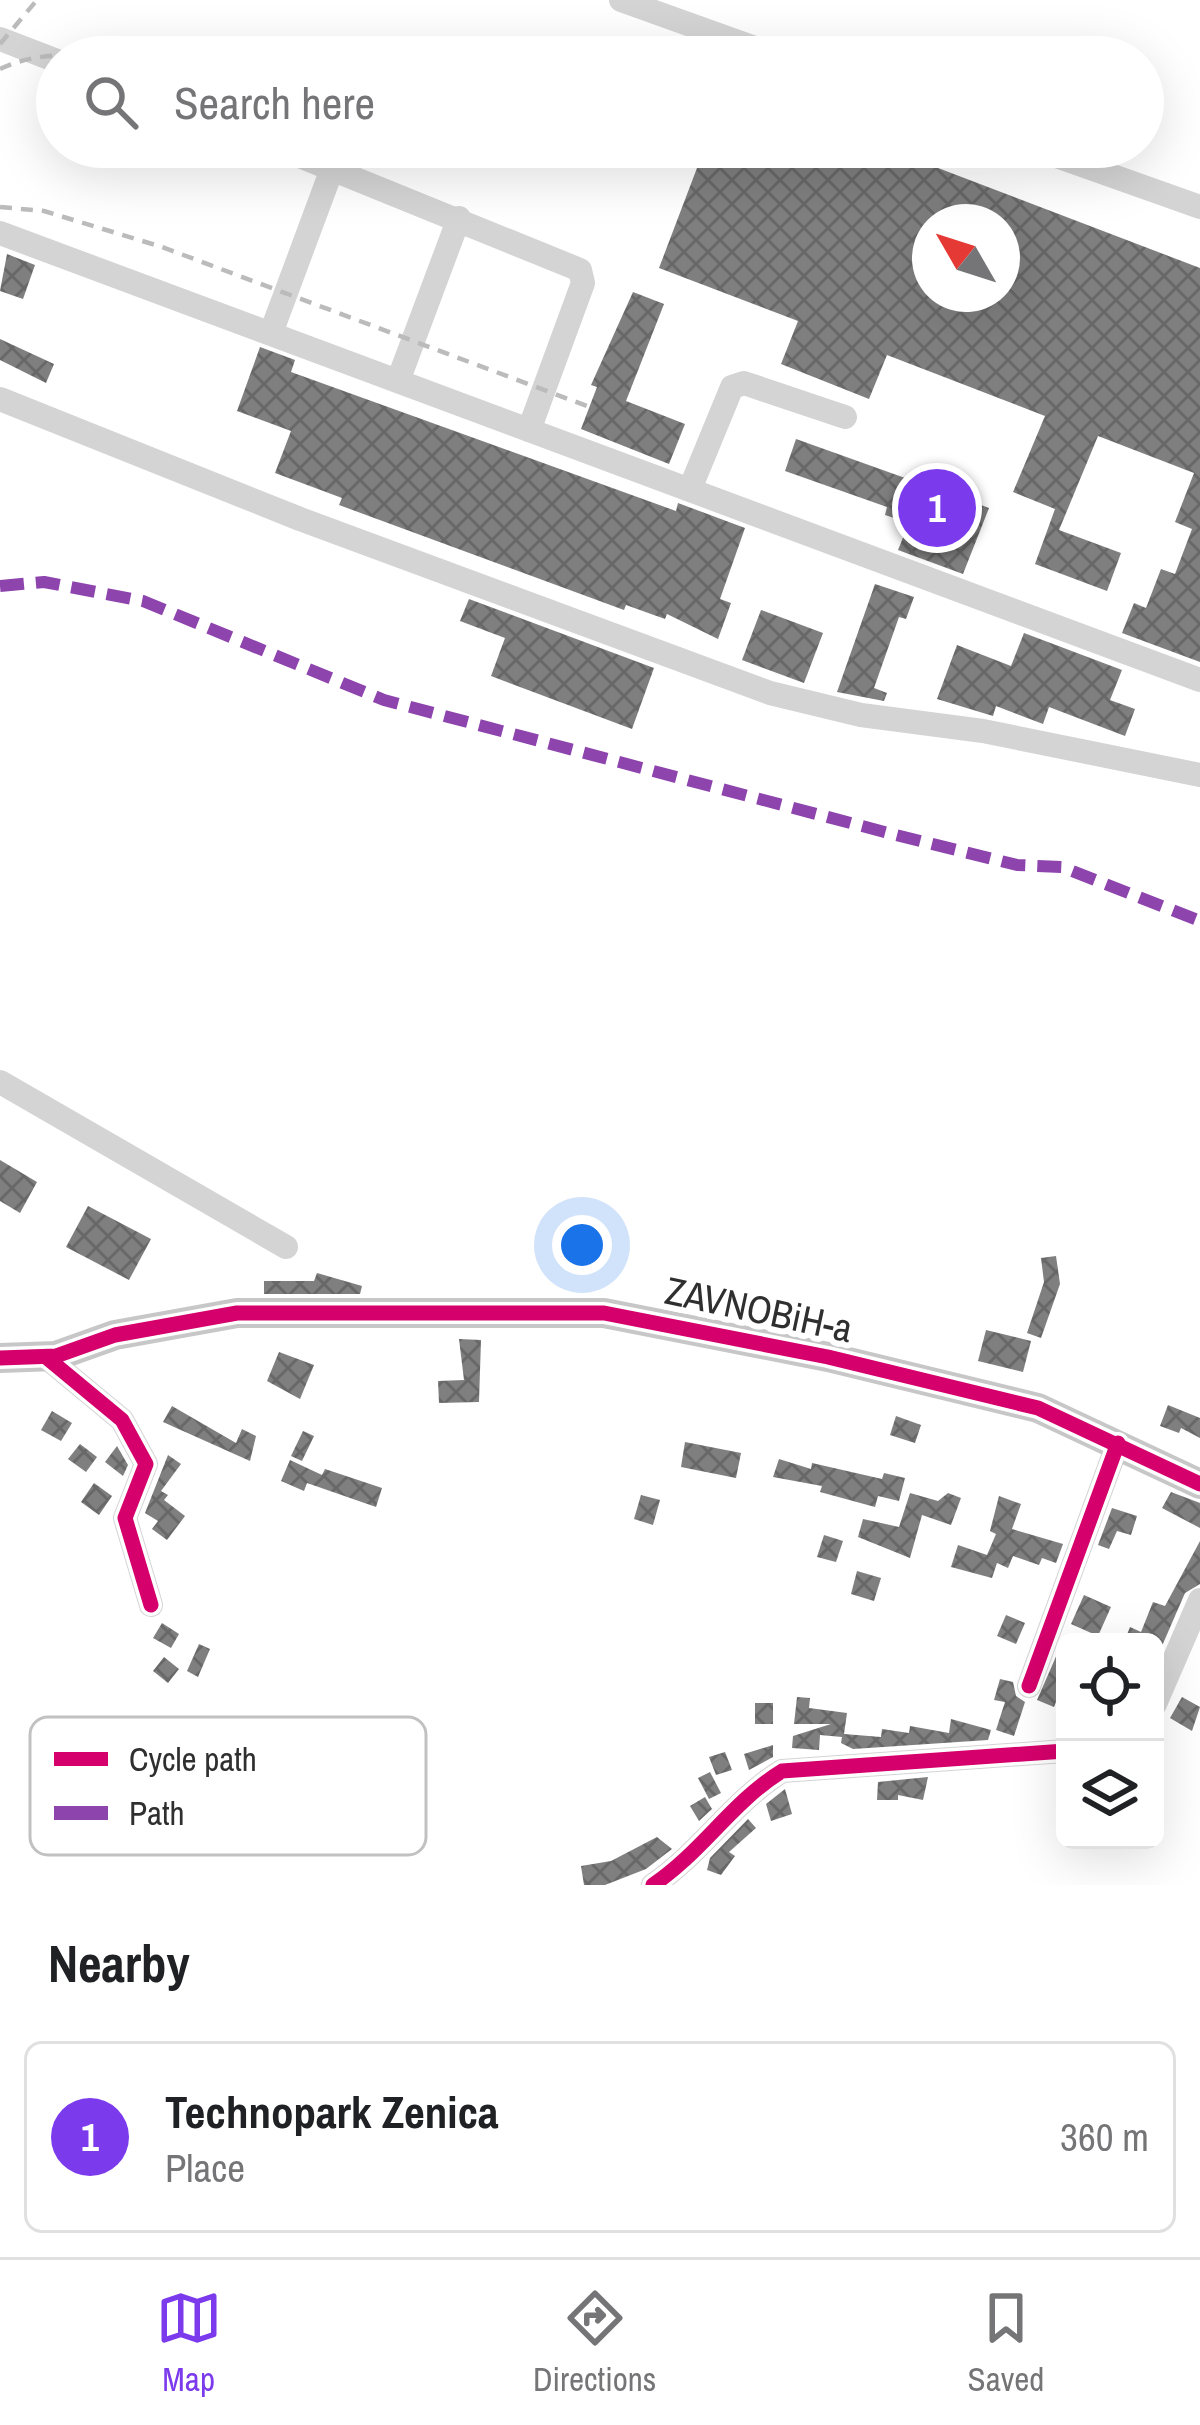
<!DOCTYPE html>
<html lang="en">
<head>
<meta charset="utf-8">
<style>
	:root { --surface:#fff; --page:#f2f2f2; --text:#202124; --muted:#757577; --line:#e0e0e0; --accent:#7c3aed }
	body { margin:0; font-family:"Archivo Narrow",sans-serif; background:var(--page); color:var(--text) }
	.controls { position:absolute; right:36px; bottom:36px; display:grid; overflow:hidden; border-radius:18px; box-shadow:0 12px 48px #0002 }
	.controls button { width:108px; height:108px; display:grid; place-items:center; padding:0; border:0; border-bottom:3px solid var(--line); background:var(--surface); color:var(--text); font:60px sans-serif }
	.compass { position:absolute; left:912px; top:204px; width:108px; height:108px; border-radius:50%; background:var(--surface); box-shadow:0 12px 48px #0002; rotate:309deg }
	.you { position:absolute; left:582px; top:1245px; width:42px; height:42px; margin:-30px; border:9px solid #fff; border-radius:50%; background:#1a73e8; box-shadow:0 0 0 18px #1a73e833 }
	.badge { display:grid; place-items:center; width:78px; height:78px; border-radius:50%; background:var(--accent); color:#fff; font-size:39px; font-weight:700 }
	.pin { position:absolute; translate:-50% -50%; border:6px solid #fff; box-shadow:0 3px 12px #0006 }
	.list { margin:0; padding:0; list-style:none }
	h2 { display:flex; justify-content:space-between; align-items:center; height:156px; margin:0; padding:0 48px; font-size:51px }
	h2 small { font-size:39px; font-weight:400; color:var(--muted) }
	.list li { display:grid; grid-template-columns:78px 1fr auto; gap:36px; align-items:center; box-sizing:border-box; height:192px; margin:0 24px 24px; padding:0 24px; border:3px solid var(--line); border-radius:18px }
	.list b { display:block; font-size:45px; white-space:nowrap }
	.list p { margin:0; font-size:39px; white-space:nowrap; color:var(--muted) }
	.list em { font-size:39px; font-style:normal; color:var(--muted) }
	.icon { flex:none; width:66px; height:66px; fill:none; stroke:currentColor; stroke-width:2; stroke-linecap:round; stroke-linejoin:round }
	.map { position:relative; flex:none; width:1200px; height:1885px; overflow:hidden }
	.search { position:absolute; background:var(--surface); box-shadow:0 12px 48px #0002; left:36px; right:36px; top:36px; height:132px; display:flex; align-items:center; gap:30px; box-sizing:border-box; padding:0 42px; border-radius:66px; color:var(--muted); font-size:45px }
	.sheet { height:372px; background:var(--surface) }
	nav { display:flex; justify-content:space-around; align-items:center; box-sizing:border-box; height:168px; border-top:3px solid var(--line); background:var(--surface); font-size:33px; color:var(--muted) }
	nav a { display:grid; justify-items:center; gap:6px }
	nav .on { color:var(--accent) }
	.map>svg:first-child { display:block }
	.building { fill:url(#building-cross-hatch); fill-rule:evenodd }
	.lines { fill:none; stroke-linecap:round; stroke-linejoin:round }
	.minor { stroke:#d4d4d4; stroke-width:24 }
	.major { stroke:#c7c7c7; stroke-width:30 }
	.rail { stroke:#bbb; stroke-width:4.5; stroke-dasharray:12 9; stroke-linecap:butt }
	.quiet { stroke:#8e44ad; stroke-width:12; stroke-dasharray:24 12; stroke-linecap:butt }
	.cycleway-casing { stroke:#fff; stroke-width:22 }
	.cycleway { stroke:#d6006c; stroke-width:15 }
	.labels { text-anchor:middle; dominant-baseline:central; stroke-width:12; stroke-linejoin:round; paint-order:stroke }
	.street-label { font-size:39px; fill:#2f2f2f; stroke:#fff }
	.key { fill:#fff; stroke:#c1c1c1; stroke-width:3 }
	.key-label { font-size:33px; fill:#2f2f2f }
</style>
</head>
<body>
<div class="map">
<svg width="1200" height="1885" viewBox="0 0 1200 1885">
	<defs>
		<pattern id="building-cross-hatch" width="8" height="8" patternUnits="userSpaceOnUse" patternTransform="scale(3)"><rect width="8" height="8" fill="#7f7f7f"/><path d="M0 0l8 8M0 8l8-8" fill="none" stroke="#686868"/></pattern>
	</defs>
	<rect width="100%" height="100%" fill="#fff"/>
	<g class="building">
		<path d="M705 147H883L1200 268V662L1122 633 1134 603 1146 608 1161 569 1175 574 1192 529 1175 522 1194 473 1098 436 1059 530 1121 553 1107 591 1035 564 1055 509 1013 492 1045 416 887 355 869 399 781 364 798 321 659 268ZM930 222H1002V294H930Z"/>
		<polygon points="7,254 35,265 23,299 0,291"/>
		<polygon points="633,292 664,304 626,401 685,424 669,464 581,429 597,387 591,385"/>
		<polygon points="0,339 54,364 46,383 0,360"/>
		<polygon points="260,347 295,360 291,372 676,511 678,503 745,528 720,599 731,603 718,639 667,614 665,619 626,605 624,610 339,505 342,498 275,473 291,431 237,411"/>
		<polygon points="796,439 989,508 963,574 898,550 909,523 885,515 887,507 785,471"/>
		<polygon points="875,584 914,597 906,619 899,617 874,688 887,693 884,701 837,692"/>
		<polygon points="469,599 654,668 632,729 491,676 505,638 460,621"/>
		<polygon points="761,610 823,633 804,683 742,660"/>
		<polygon points="1024,633 1122,670 1110,700 1135,709 1125,736 1049,707 1043,724 996,706 993,716 937,699 957,645 1011,666"/>
		<polygon points="0,1160 37,1182 20,1213 0,1201"/>
		<polygon points="88,1206 151,1239 129,1280 66,1247"/>
		<polygon points="1056,1256 1060,1284 1041,1338 1027,1333 1044,1282 1041,1258"/>
		<polygon points="317,1273 362,1286 360,1294 264,1294 264,1281 314,1281"/>
		<polygon points="986,1330 1031,1341 1023,1372 978,1361"/>
		<polygon points="459,1339 481,1340 479,1402 439,1403 438,1381 464,1380"/>
		<polygon points="279,1352 314,1365 300,1399 267,1381"/>
		<polygon points="1168,1405 1200,1418 1200,1438 1181,1428 1179,1433 1160,1426"/>
		<polygon points="172,1406 236,1443 242,1429 256,1436 250,1461 163,1422"/>
		<polygon points="52,1411 72,1423 61,1441 41,1430"/>
		<polygon points="896,1416 921,1425 915,1443 890,1435"/>
		<polygon points="303,1431 314,1436 302,1461 291,1456"/>
		<polygon points="685,1442 741,1453 736,1478 681,1467"/>
		<polygon points="80,1444 97,1457 86,1472 68,1459"/>
		<polygon points="117,1446 128,1465 123,1476 105,1462"/>
		<polygon points="168,1455 181,1464 161,1491 168,1495 164,1500 185,1516 167,1540 152,1529 158,1521 145,1513"/>
		<polygon points="779,1459 811,1469 812,1463 882,1479 884,1473 905,1478 899,1501 878,1496 875,1507 820,1492 822,1486 773,1477"/>
		<polygon points="290,1460 322,1475 325,1469 382,1488 376,1507 307,1483 304,1491 281,1481"/>
		<polygon points="94,1483 112,1496 99,1515 81,1502"/>
		<polygon points="1171,1492 1200,1503 1200,1528 1162,1508"/>
		<polygon points="910,1493 938,1501 948,1493 961,1498 951,1525 922,1515 910,1558 858,1537 863,1519 899,1527"/>
		<polygon points="641,1495 660,1500 653,1525 634,1519"/>
		<polygon points="999,1496 1021,1504 1012,1529 1063,1544 1056,1563 1042,1558 1039,1565 1013,1556 1008,1568 997,1563 992,1578 951,1567 958,1545 987,1555 996,1534 990,1531"/>
		<polygon points="1112,1508 1137,1516 1131,1535 1117,1531 1109,1549 1098,1545"/>
		<polygon points="824,1535 843,1541 836,1562 817,1557"/>
		<polygon points="1200,1541 1200,1584 1185,1593 1155,1662 1155,1642 1124,1642 1130,1627 1141,1632 1153,1602 1165,1606"/>
		<polygon points="857,1571 881,1578 874,1601 851,1594"/>
		<polygon points="1084,1595 1111,1607 1098,1636 1071,1624"/>
		<polygon points="1006,1615 1025,1623 1016,1644 997,1636"/>
		<polygon points="162,1623 179,1634 171,1648 153,1638"/>
		<polygon points="1065,1636 1065,1679 1054,1707 1037,1700"/>
		<polygon points="199,1644 210,1649 198,1677 187,1671"/>
		<polygon points="164,1657 179,1669 168,1683 153,1671"/>
		<polygon points="1000,1679 1013,1682 1016,1696 1025,1702 1014,1736 996,1730 1005,1702 994,1700"/>
		<polygon points="797,1697 810,1698 809,1708 847,1713 844,1734 881,1737 882,1729 909,1733 910,1726 949,1733 951,1719 991,1730 988,1740 853,1749 841,1743 842,1737 820,1735 819,1750 792,1748 793,1736 831,1724 794,1724"/>
		<polygon points="1182,1697 1200,1707 1192,1731 1170,1718"/>
		<rect x="755" y="1703" width="18" height="21"/>
		<polygon points="773,1745 773,1757 749,1770 744,1754"/>
		<polygon points="725,1752 732,1770 716,1775 709,1757"/>
		<polygon points="710,1772 721,1793 709,1799 698,1778"/>
		<polygon points="928,1777 923,1800 898,1795 898,1800 877,1800 878,1782"/>
		<polygon points="785,1789 792,1814 771,1821 766,1804"/>
		<polygon points="705,1797 712,1809 699,1821 690,1806"/>
		<polygon points="748,1819 756,1828 729,1852 735,1856 721,1875 707,1870 710,1858"/>
		<polygon points="657,1837 672,1849 646,1869 605,1885 584,1885 581,1866 611,1861"/>
	</g>
	<g class="lines">
		<g class="minor">
			<polyline points="621,0 780,57"/>
			<polyline points="0,39 57,61"/>
			<polyline points="277,147 580,270 583,283 529,430"/>
			<polyline points="1031,147 1200,207"/>
			<polyline points="0,233 1200,680"/>
			<polyline points="271,333 332,169"/>
			<polyline points="398,381 459,218"/>
			<polyline points="0,399 300,519 770,693 861,715 983,731 1200,775"/>
			<polyline points="690,489 732,387 744,383 845,417"/>
			<polyline points="0,1082 286,1247"/>
			<polyline points="46,1357 122,1420 146,1464 125,1518 151,1605"/>
			<polyline points="1029,1686 1118,1443"/>
			<polyline points="1155,1704 1200,1600"/>
			<path d="M653 1885C702 1852 732 1802 782 1771L1065 1751"/>
		</g>
		<polyline class="major" points="0,1358 56,1356 115,1335 237,1313 604,1313 828,1357 1038,1408 1200,1484"/>
		<g class="rail">
			<polyline points="0,44 37,0"/>
			<path d="M0 69C31 54 69 53 103 57"/>
			<polyline points="0,207 44,211 162,247 587,406"/>
		</g>
		<polyline class="quiet" points="0,586 44,582 143,601 384,700 896,835 1017,865 1062,867 1200,921"/>
		<defs>
			<g id="cycleway">
				<polyline points="46,1357 122,1420 146,1464 125,1518 151,1605"/>
				<polyline points="0,1358 56,1356 115,1335 237,1313 604,1313 828,1357 1038,1408 1200,1484"/>
				<polyline points="1029,1686 1118,1443"/>
				<path d="M653 1885C702 1852 732 1802 782 1771L1065 1751"/>
			</g>
		</defs>
		<use href="#cycleway" class="cycleway-casing"/>
		<use href="#cycleway" class="cycleway"/>
	</g>
	<g class="labels">
		<g class="street-label">
			<text transform="translate(759 1309) rotate(12)">ZAVNOBiH-a</text>
		</g>
	</g>
	<rect x="30" y="1717" width="396" height="138" rx="18" class="key"/>
	<rect x="54" y="1752" width="54" height="14" fill="#d6006c"/>
	<rect x="54" y="1806" width="54" height="14" fill="#8e44ad"/>
	<g class="key-label">
		<text x="129" y="1771">Cycle path</text>
		<text x="129" y="1825">Path</text>
	</g>
</svg>
<div class="controls">
<button><svg class="icon" aria-label="locate" viewBox="0 0 24 24"><circle cx="12" cy="12" r="6"/><path d="M12 2v4M12 18v4M2 12h4M18 12h4"/></svg></button>
<button><svg class="icon" aria-label="layers" viewBox="0 0 24 24"><path d="M12 4l9 5-9 5-9-5zM3 14l9 5 9-5"/></svg></button>
</div>
<svg class="compass" viewBox="-18 -18 36 36"><path d="M0-13l5 13h-10z" fill="#e53935"/><path d="M0 13l5-13h-10z" fill="#757577"/></svg>
<div class="you"></div>
<div class="pin badge" style="left:937px;top:508px">1</div>
<div class="search"><svg class="icon" aria-label="search" viewBox="0 0 24 24"><circle cx="10" cy="10" r="6"/><path d="M15 15l6 6"/></svg>Search here</div>
</div>
<section class="sheet">
<h2>Nearby<small></small></h2>
<ul class="list">
<li><span class="badge">1</span><div><b>Technopark Zenica</b><p>Place</p></div><em>360 m</em></li>
</ul>
</section>
<nav>
<a class="on"><svg class="icon" aria-label="map" viewBox="0 0 24 24"><path d="M3 6l6-2 6 2 6-2v14l-6 2-6-2-6 2zM9 4v14M15 6v14"/></svg>Map</a>
<a><svg class="icon" aria-label="directions" viewBox="0 0 24 24"><path d="M12 3l9 9-9 9-9-9zM9 14v-3h6M13 9l2 2-2 2"/></svg>Directions</a>
<a><svg class="icon" aria-label="saved" viewBox="0 0 24 24"><path d="M7 4h10v16l-5-4-5 4z"/></svg>Saved</a>
</nav>
</body>
</html>
